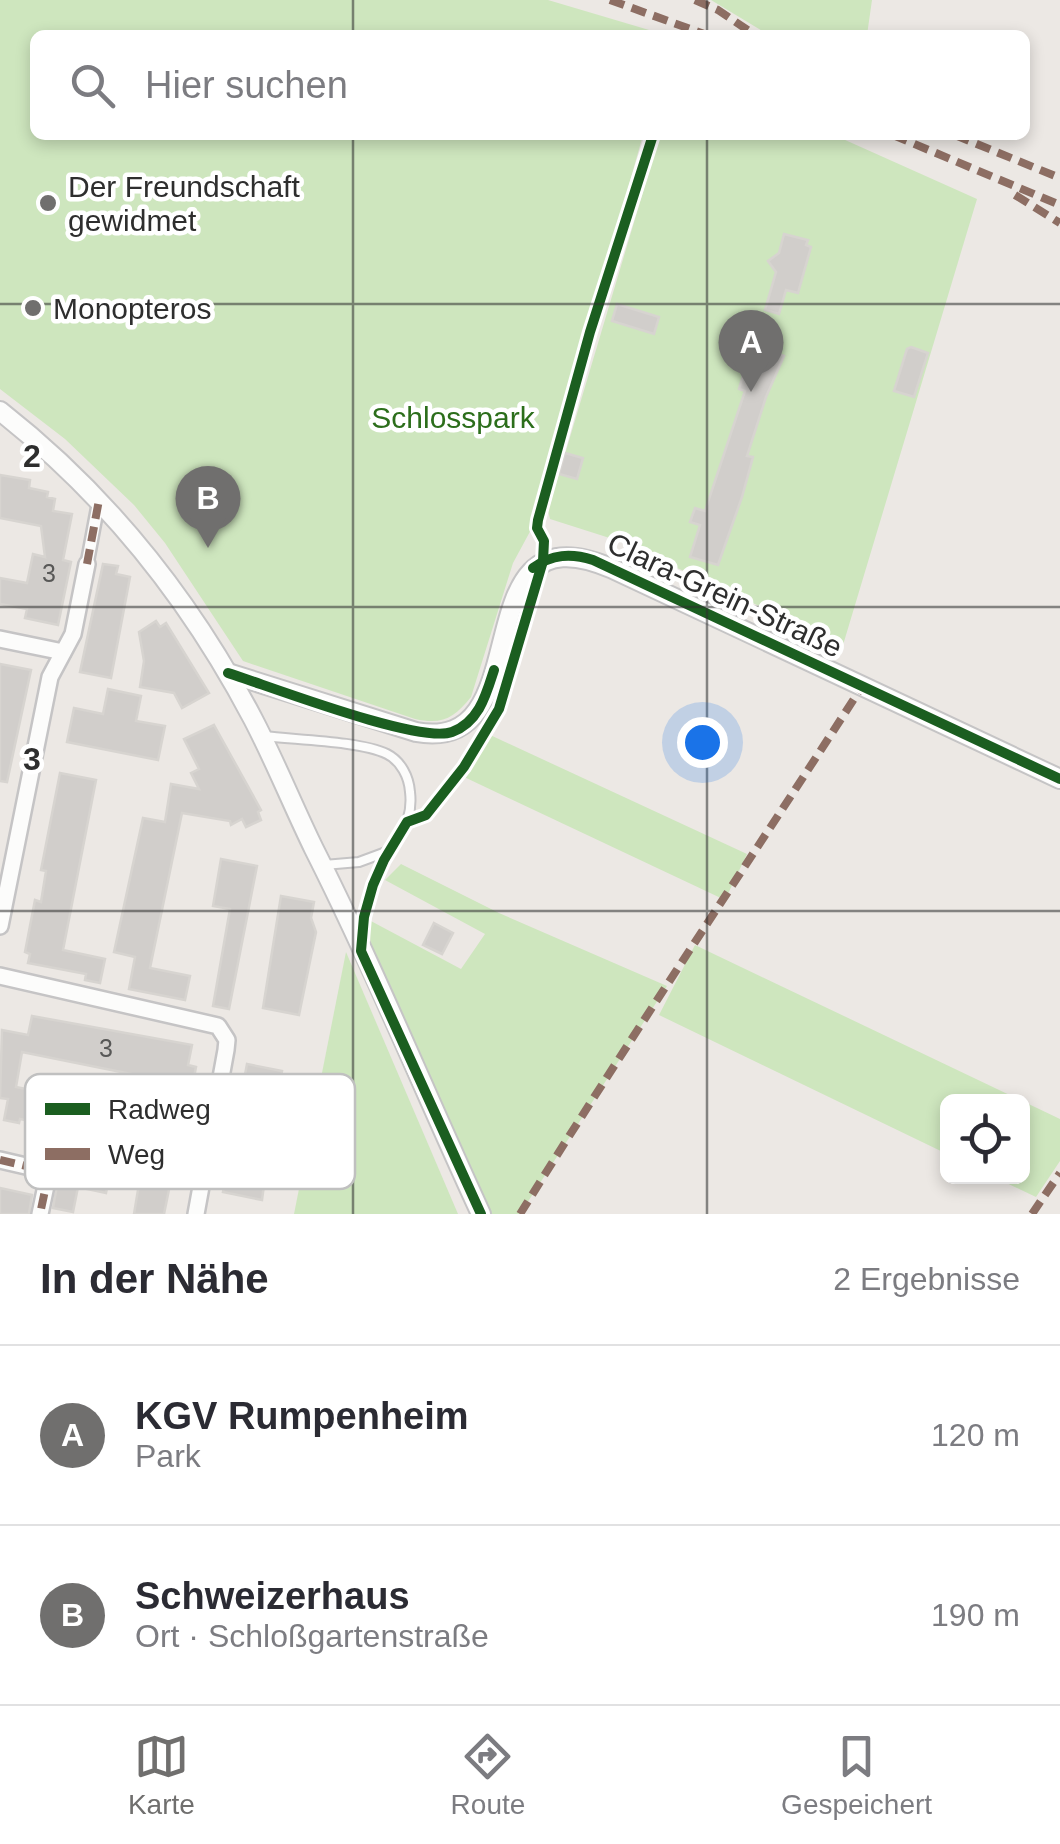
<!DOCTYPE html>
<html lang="de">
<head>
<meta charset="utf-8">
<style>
	:root { --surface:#fff; --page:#f7f7f7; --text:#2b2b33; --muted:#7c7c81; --line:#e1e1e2; --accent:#706f6e }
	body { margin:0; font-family:Helvetica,sans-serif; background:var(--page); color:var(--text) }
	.controls { position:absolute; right:30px; bottom:30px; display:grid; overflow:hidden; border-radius:15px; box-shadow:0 5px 15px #0003 }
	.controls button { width:90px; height:90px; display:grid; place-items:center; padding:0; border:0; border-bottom:2px solid var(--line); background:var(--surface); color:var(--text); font:50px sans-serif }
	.you { position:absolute; left:702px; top:742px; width:35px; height:35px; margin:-25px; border:8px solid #fff; border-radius:50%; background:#1a73e8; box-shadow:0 0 0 15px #1a73e833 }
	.badge { display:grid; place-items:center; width:65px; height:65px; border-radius:50%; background:var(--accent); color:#fff; font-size:32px; font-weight:700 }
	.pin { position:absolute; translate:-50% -82px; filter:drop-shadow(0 2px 5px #0008) }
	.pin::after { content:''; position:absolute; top:52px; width:35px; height:30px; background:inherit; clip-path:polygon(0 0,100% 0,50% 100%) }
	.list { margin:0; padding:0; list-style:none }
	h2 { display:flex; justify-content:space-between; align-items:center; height:130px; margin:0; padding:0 40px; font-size:42px }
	h2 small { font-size:32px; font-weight:400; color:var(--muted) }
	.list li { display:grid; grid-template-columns:65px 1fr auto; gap:30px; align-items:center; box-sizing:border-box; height:180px; padding:0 40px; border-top:2px solid var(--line) }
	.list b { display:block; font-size:38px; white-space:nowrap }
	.list p { margin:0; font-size:32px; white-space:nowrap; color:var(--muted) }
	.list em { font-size:32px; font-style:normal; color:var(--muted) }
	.icon { flex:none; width:55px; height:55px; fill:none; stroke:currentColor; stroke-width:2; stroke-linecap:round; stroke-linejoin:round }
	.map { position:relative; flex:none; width:1060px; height:1214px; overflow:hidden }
	.search { position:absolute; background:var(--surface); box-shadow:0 5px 15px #0003; left:30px; right:30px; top:30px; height:110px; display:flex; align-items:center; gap:25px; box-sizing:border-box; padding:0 35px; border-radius:15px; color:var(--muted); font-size:38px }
	.sheet { height:490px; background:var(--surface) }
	nav { display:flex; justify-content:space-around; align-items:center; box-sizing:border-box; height:140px; border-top:2px solid var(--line); background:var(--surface); font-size:28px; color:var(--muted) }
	nav a { display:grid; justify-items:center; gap:5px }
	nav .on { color:var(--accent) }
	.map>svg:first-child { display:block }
	.green { fill:#cee6be }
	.building { fill:#d1cecb; stroke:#d7d4d0; stroke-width:2.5; fill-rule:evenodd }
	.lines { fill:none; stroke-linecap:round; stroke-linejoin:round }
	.service-casing { stroke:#c5c4c5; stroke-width:12 }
	.pedestrian-casing { stroke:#c5c4c5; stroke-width:16 }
	.minor-casing { stroke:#c5c4c5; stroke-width:20 }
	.tertiary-casing { stroke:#c5c4c5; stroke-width:22 }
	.service { stroke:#fcfcfb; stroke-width:8 }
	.pedestrian { stroke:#fcfcfb; stroke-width:11 }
	.minor { stroke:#fcfcfb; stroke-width:15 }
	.tertiary { stroke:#fcfcfb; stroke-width:18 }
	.quiet { stroke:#8d6e63; stroke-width:8; stroke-dasharray:15 8; stroke-linecap:butt }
	.cycleway-casing { stroke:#fff; stroke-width:16 }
	.cycleway { stroke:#1b5e20; stroke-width:10 }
	.grid { fill:none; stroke:#2e2e2e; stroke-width:2.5; stroke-opacity:0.55 }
	.poi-dot { fill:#706f6e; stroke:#fff; stroke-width:4 }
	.labels { text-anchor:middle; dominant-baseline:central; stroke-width:9; stroke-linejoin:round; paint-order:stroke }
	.number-label { font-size:25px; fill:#585857 }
	.poi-label { font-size:30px; fill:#2e2e2e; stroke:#fff; text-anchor:start }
	.park-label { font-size:30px; fill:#2c6e1b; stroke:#fff }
	.street-label { font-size:30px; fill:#2e2e2e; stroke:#fff }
	.key { fill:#fff; stroke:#c0c0c0; stroke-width:2.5 }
	.key-label { font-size:28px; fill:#2e2e2e }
	.grid-label { font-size:32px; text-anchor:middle; font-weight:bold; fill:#2e2e2e; stroke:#fff; stroke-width:9; stroke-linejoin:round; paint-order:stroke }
</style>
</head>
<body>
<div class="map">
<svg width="1060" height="1214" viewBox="0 0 1060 1214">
	<rect width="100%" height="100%" fill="#ece8e4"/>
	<g class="green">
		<path d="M0 0H548L666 35H35V135H643L533 526 513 563 471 697C454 718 443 725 415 719L243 661 165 543 134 505 65 439 0 389Z"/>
		<polygon points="711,0 872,0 867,35 769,35"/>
		<polygon points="660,135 834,135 977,199 843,645 619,541 550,519 548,511"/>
		<polygon points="488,734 747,854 725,900 462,776"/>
		<polygon points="401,864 499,913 667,986 520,1214 490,1214 412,1048 371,950 369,920 461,969 485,934 385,880"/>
		<polygon points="695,945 1060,1119 1060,1161 1036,1197 994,1177 1022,1176 1022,1102 948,1102 947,1154 659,1015"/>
		<polygon points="346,952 458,1214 294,1214"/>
	</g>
	<g class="building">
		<polygon points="784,234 808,240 806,245 811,247 798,293 786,290 779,314 765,310 776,272 768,261 779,253"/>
		<circle cx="33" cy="309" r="8"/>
		<polygon points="617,304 659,317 654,334 612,321"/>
		<polygon points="762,342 778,347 776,353 784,356 766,397 747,456 753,457 742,497 718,565 690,557 700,525 690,522 695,508 705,511 745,391 739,389 750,352"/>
		<polygon points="911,347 928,353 914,397 894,391 907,349"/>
		<polygon points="565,453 583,458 577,479 559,474"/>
		<polygon points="0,475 30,480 29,488 48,492 47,497 55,499 53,511 72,514 63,560 71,562 58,625 25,618 27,609 0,604 0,578 27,583 33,554 45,557 41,526 0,518"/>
		<polygon points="103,564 118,566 116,574 130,577 111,678 80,672"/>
		<polygon points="156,621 160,627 166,623 209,693 182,708 174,693 140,687 144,661 139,632"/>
		<polygon points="0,664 31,670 7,782 0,781"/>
		<polygon points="108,689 141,696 136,721 165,726 158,760 67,742 74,708 103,714"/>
		<polygon points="214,725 261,810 258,812 261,820 246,827 242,819 231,825 230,821 182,813 150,968 190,976 185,1000 129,989 135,957 114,952 143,818 165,822 171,784 199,789 191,773 199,769 184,739"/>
		<polygon points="60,773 96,780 63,950 105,959 100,983 85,980 86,974 28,963 30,954 25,952 35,900 41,902 46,871 41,870"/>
		<polygon points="221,859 257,866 229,1009 213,1006 230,909 213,906"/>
		<polygon points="281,896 314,902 311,918 316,932 299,1015 263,1008"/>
		<polygon points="434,923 453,933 442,954 423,945"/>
		<path d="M32 1016 192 1045 188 1065 196 1067 193 1083 152 1075 151 1078 22 1052 16 1087 183 1121 164 1214H134L140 1178 110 1172 106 1193 78 1187 73 1212 53 1208 62 1157 49 1154 54 1126 20 1119 19 1123 4 1120 8 1099 0 1098 2 1030 28 1035ZM114 1124 150 1131 144 1160 108 1154Z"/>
		<polygon points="247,1064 282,1071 266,1159 279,1161 274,1187 264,1185 262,1200 223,1192"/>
		<polygon points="0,1188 32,1195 29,1214 0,1214"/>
	</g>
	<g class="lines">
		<defs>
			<g id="service">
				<path d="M264 736C296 740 360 741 387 754 401 761 409 777 410 792 412 808 408 823 400 836 380 868 364 898 362 937"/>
				<polyline points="324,865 359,862 386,852"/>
			</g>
			<polyline id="pedestrian" points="87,564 99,500"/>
			<g id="minor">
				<polyline points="0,639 63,652"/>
				<polyline points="0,926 50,677 73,634 87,564"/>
				<polyline points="0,976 218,1026 227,1040 226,1050 196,1214"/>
				<polyline points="0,1160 43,1170 47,1181 40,1214"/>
			</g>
			<g id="tertiary">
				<path d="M0 411C107 495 190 599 253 719 275 761 293 806 314 849 374 968 425 1093 481 1214"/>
				<path d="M228 673 416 732C546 756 456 500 613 569L1060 779"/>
			</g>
		</defs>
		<use href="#service" class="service-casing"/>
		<use href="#pedestrian" class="pedestrian-casing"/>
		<use href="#minor" class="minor-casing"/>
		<use href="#tertiary" class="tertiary-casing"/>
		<use href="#service" class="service"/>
		<use href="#pedestrian" class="pedestrian"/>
		<use href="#minor" class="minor"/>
		<use href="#tertiary" class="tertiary"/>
		<g class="quiet">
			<polyline points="610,0 707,35"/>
			<polyline points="695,0 718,10 755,35"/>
			<polyline points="893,135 1060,205"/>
			<polyline points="955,135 1060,178"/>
			<polyline points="1015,195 1060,223"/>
			<polyline points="87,564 99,500"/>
			<polyline points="0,1160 43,1170 47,1181 40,1214"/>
			<path d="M520 1214C631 1036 749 862 863 685"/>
			<polyline points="1032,1214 1060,1173"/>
		</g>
		<defs>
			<g id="cycleway">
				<path d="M533 568C552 554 571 553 593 560L1060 779"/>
				<path d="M228 673C269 686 419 744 452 732 479 722 486 695 494 670"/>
				<polyline points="481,1214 361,951 364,917 373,885 384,860 407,822 426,815 464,767 499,709 543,561 544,541 537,528 538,520 590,332 653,135"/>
			</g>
		</defs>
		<use href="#cycleway" class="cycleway-casing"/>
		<use href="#cycleway" class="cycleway"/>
	</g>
	<path class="grid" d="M353 0V35M707 0V35M353 135V1214M707 135V1214M0 304H1060M0 607H1060M0 911H1060"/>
	<g class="poi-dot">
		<circle cx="48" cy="203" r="10"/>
		<circle cx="33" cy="308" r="10"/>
	</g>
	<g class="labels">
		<g class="number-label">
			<text x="49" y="573">3</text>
			<text x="106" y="1048">3</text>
		</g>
		<g class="poi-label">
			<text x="68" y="186">Der Freundschaft<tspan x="68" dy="34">gewidmet</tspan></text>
			<text x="53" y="308">Monopteros</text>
		</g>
		<g class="park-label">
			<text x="453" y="417">Schlosspark</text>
		</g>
		<g class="street-label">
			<text transform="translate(725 595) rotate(25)">Clara-Grein-Straße</text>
		</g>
	</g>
	<rect x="25" y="1074" width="330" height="115" rx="15" class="key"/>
	<rect x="45" y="1103" width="45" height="12" fill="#1b5e20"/>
	<rect x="45" y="1148" width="45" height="12" fill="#8d6e63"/>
	<g class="key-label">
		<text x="108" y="1119">Radweg</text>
		<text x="108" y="1164">Weg</text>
	</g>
	<g class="grid-label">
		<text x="32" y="467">2</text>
		<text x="32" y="770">3</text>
	</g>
</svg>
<div class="controls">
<button><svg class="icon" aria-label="locate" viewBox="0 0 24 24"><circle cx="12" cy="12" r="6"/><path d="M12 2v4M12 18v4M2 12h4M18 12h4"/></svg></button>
</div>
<div class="you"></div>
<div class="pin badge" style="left:751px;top:392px">A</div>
<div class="pin badge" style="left:208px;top:548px">B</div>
<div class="search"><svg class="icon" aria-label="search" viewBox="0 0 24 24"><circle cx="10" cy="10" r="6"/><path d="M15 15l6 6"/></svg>Hier suchen</div>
</div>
<section class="sheet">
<h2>In der Nähe<small>2 Ergebnisse</small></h2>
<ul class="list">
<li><span class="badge">A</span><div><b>KGV Rumpenheim</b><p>Park</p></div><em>120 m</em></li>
<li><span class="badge">B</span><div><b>Schweizerhaus</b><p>Ort · Schloßgartenstraße</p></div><em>190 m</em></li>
</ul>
</section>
<nav>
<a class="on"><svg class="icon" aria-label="map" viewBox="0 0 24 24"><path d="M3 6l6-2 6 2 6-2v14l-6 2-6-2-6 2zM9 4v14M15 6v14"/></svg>Karte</a>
<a><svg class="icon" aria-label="directions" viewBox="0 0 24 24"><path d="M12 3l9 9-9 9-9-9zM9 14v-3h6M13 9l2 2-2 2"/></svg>Route</a>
<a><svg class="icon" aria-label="saved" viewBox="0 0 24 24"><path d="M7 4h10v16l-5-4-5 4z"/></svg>Gespeichert</a>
</nav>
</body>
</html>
